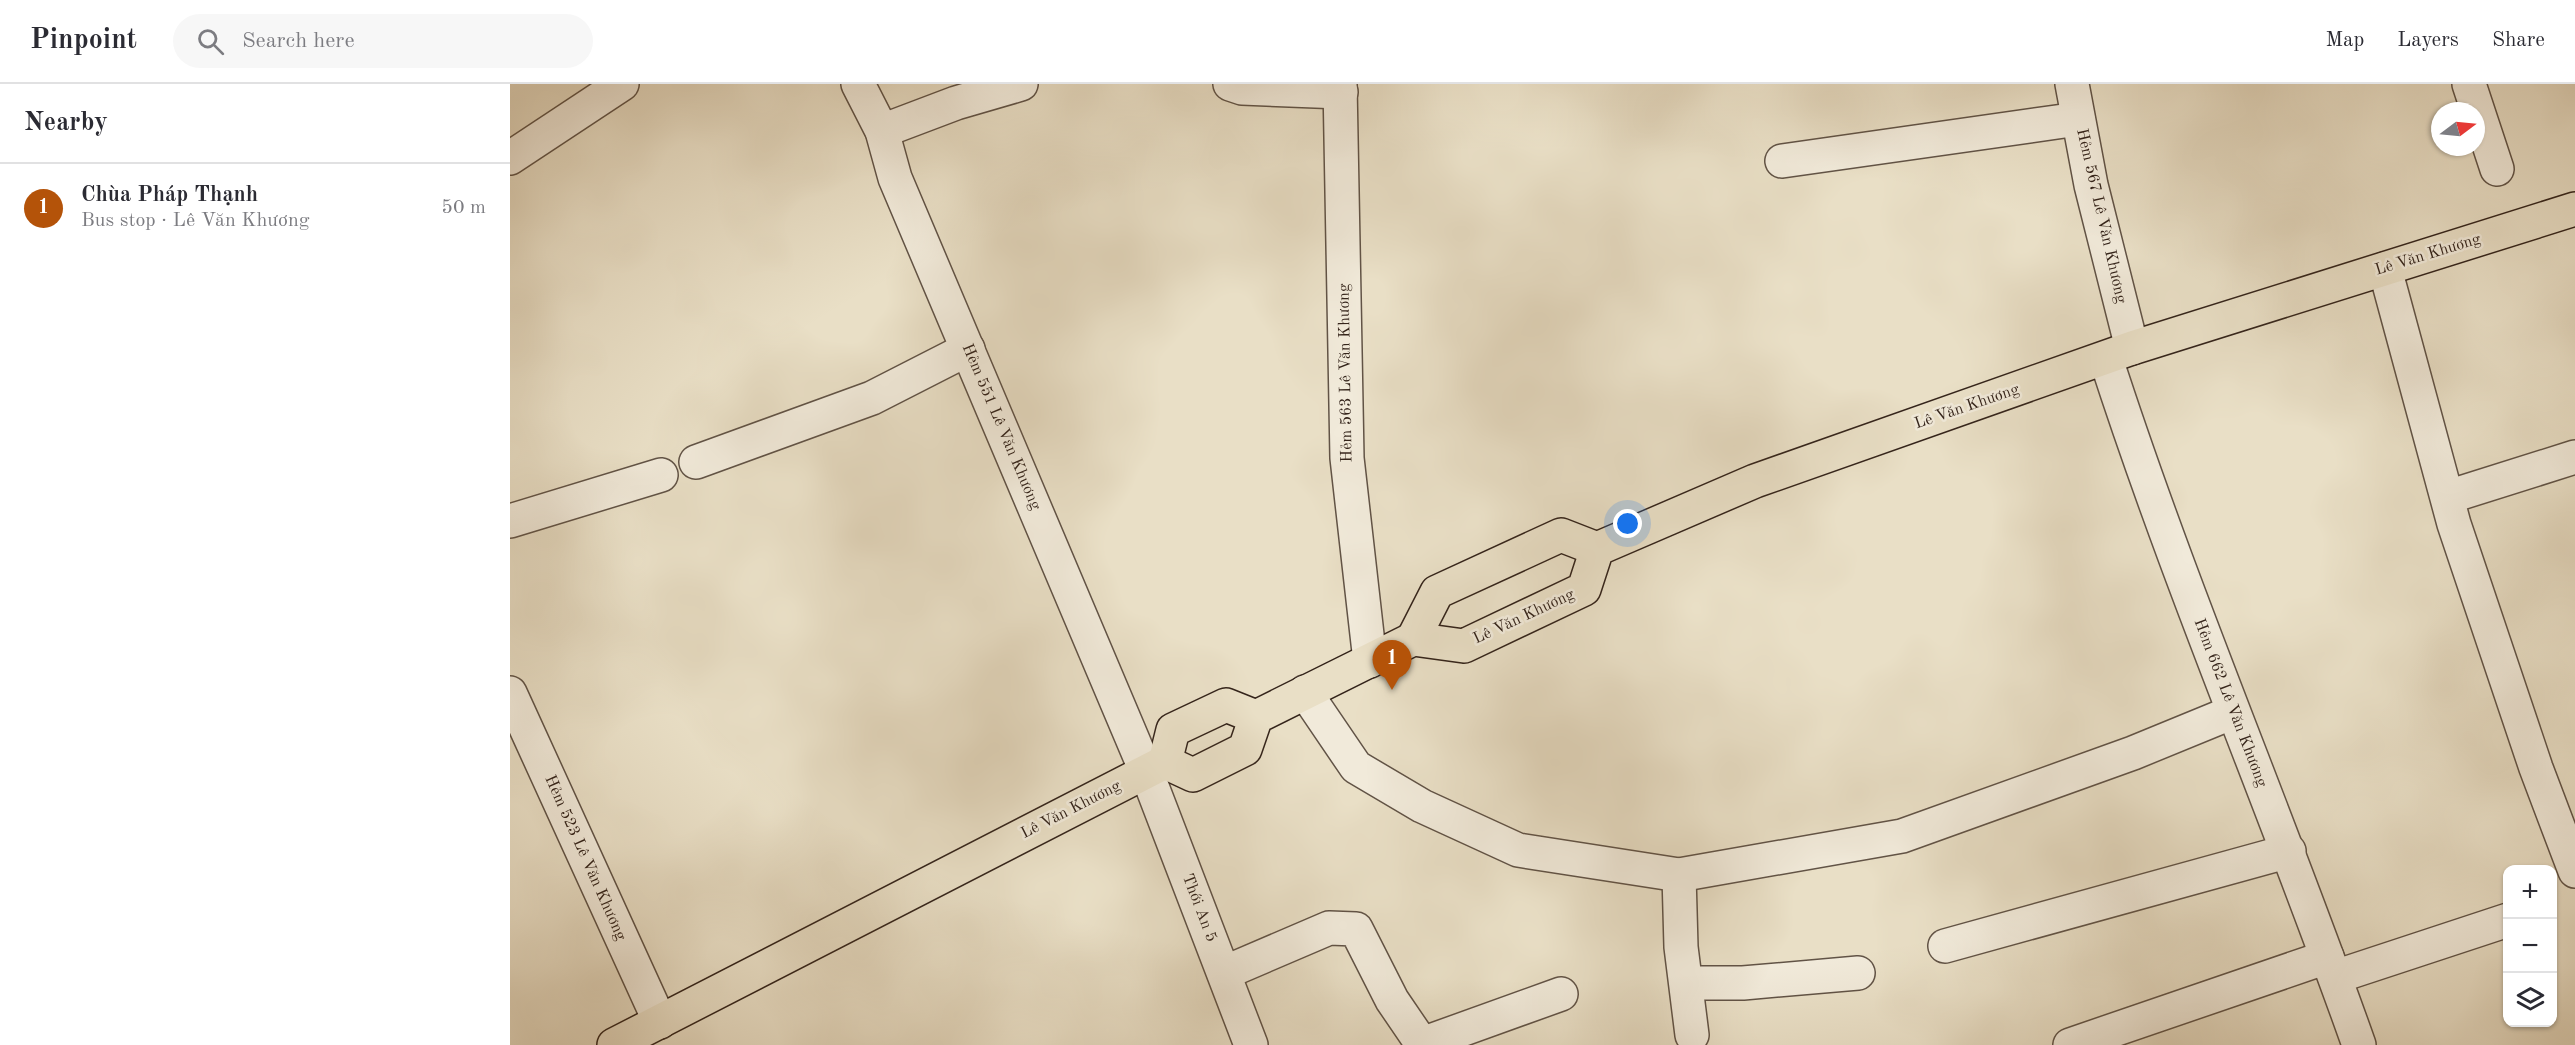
<!DOCTYPE html>
<html lang="en">
<head>
<meta charset="utf-8">
<style>
	:root { --surface:#fff; --page:#f7f7f7; --text:#2b2b33; --muted:#7c7c81; --line:#e1e1e2; --accent:#b45309 }
	body { margin:0; font-family:"Old Standard TT",serif; background:var(--page); color:var(--text) }
	.controls { position:absolute; right:18px; bottom:18px; display:grid; overflow:hidden; border-radius:12px; box-shadow:0 2px 4px #0004 }
	.controls button { width:54px; height:54px; display:grid; place-items:center; padding:0; border:0; border-bottom:2px solid var(--line); background:var(--surface); color:var(--text); font:30px sans-serif }
	.compass { position:absolute; left:1921px; top:18px; width:54px; height:54px; border-radius:50%; background:var(--surface); box-shadow:0 2px 4px #0004; rotate:74deg }
	.you { position:absolute; left:1118px; top:440px; width:21px; height:21px; margin:-15px; border:4px solid #fff; border-radius:50%; background:#1a73e8; box-shadow:0 0 0 9px #1a73e833 }
	.badge { display:grid; place-items:center; width:39px; height:39px; border-radius:50%; background:var(--accent); color:#fff; font-size:20px; font-weight:700 }
	.pin { position:absolute; translate:-50% -50px; filter:drop-shadow(0 2px 3px #0008) }
	.pin::after { content:''; position:absolute; top:32px; width:21px; height:18px; background:inherit; clip-path:polygon(0 0,100% 0,50% 100%) }
	.list { margin:0; padding:0; list-style:none }
	h2 { display:flex; justify-content:space-between; align-items:center; height:78px; margin:0; padding:0 24px; font-size:26px }
	h2 small { font-size:20px; font-weight:400; color:var(--muted) }
	.list li { display:grid; grid-template-columns:39px 1fr auto; gap:18px; align-items:center; box-sizing:border-box; height:90px; padding:0 24px; border-top:2px solid var(--line) }
	.list b { display:block; font-size:22px; white-space:nowrap }
	.list p { margin:0; font-size:20px; white-space:nowrap; color:var(--muted) }
	.list em { font-size:20px; font-style:normal; color:var(--muted) }
	.icon { flex:none; width:33px; height:33px; fill:none; stroke:currentColor; stroke-width:2; stroke-linecap:round; stroke-linejoin:round }
	.map { position:relative; flex:none; width:2065px; height:961px; overflow:hidden }
	header { display:flex; align-items:center; gap:36px; box-sizing:border-box; height:84px; padding:0 30px; background:var(--surface); border-bottom:2px solid var(--line) }
	header strong { font-size:28px }
	nav { display:flex; gap:33px; margin-inline-start:auto; font-size:21px }
	.search { width:420px; height:54px; background:var(--page); display:flex; align-items:center; gap:15px; box-sizing:border-box; padding:0 21px; border-radius:33px; color:var(--muted); font-size:22px }
	main { display:flex }
	aside { flex:1; background:var(--surface) }
	.map>svg:first-child { display:block }
	.lines { fill:none; stroke-linecap:round; stroke-linejoin:round }
	.minor-casing { stroke:#615346; stroke-width:36 }
	.major-casing { stroke:#34241b; stroke-width:36 }
	.minor { stroke:#f1eada; stroke-width:33 }
	.major { stroke:#e9dfc6; stroke-width:33 }
	.labels { text-anchor:middle; dominant-baseline:central; stroke-width:5; stroke-linejoin:round; paint-order:stroke }
	.street-label { font-size:16px; fill:#34241b; stroke:#f1eada }
</style>
</head>
<body>
<header>
<strong>Pinpoint</strong>
<div class="search"><svg class="icon" aria-label="search" viewBox="0 0 24 24"><circle cx="10" cy="10" r="6"/><path d="M15 15l6 6"/></svg>Search here</div>
<nav><a>Map</a><a>Layers</a><a>Share</a></nav>
</header>
<main>
<aside>
<h2>Nearby<small></small></h2>
<ul class="list">
<li><span class="badge">1</span><div><b>Chùa Pháp Thạnh</b><p>Bus stop · Lê Văn Khương</p></div><em>50 m</em></li>
</ul>
</aside>
<div class="map">
<svg width="2065" height="961" viewBox="0 0 2065 961">
	<rect width="100%" height="100%" fill="#e9dfc6"/>
	<filter id="stains"><feTurbulence type="fractalNoise" baseFrequency=".00333" numOctaves="4"/><feColorMatrix values="0 0 0 0 .2 0 0 0 0 .09 0 0 0 0 .02 0 0 0 .5 -.17"/></filter>
	<radialGradient id="worn" r=".72"><stop offset=".6" stop-color="#630" stop-opacity="0"/><stop offset="1" stop-color="#630" stop-opacity=".3"/></radialGradient>
	<g class="lines">
		<defs>
			<g id="minor">
				<polyline points="348,0 372,47 385,94 636,687 741,961"/>
				<polyline points="720,0 732,4 831,8"/>
				<polyline points="830,0 837,374 860,577"/>
				<polyline points="1562,0 1581,101 1622,264"/>
				<polyline points="1959,0 1987,85"/>
				<polyline points="372,47 446,19 511,0"/>
				<polyline points="0,74 112,0"/>
				<polyline points="1272,77 1568,35"/>
				<polyline points="1875,185 1944,440 2026,684 2065,787"/>
				<path d="M1596 275C1671 507 1768 731 1849 961"/>
				<polyline points="186,378 362,314 458,265"/>
				<polyline points="1938,413 2065,373"/>
				<polyline points="0,437 151,391"/>
				<polyline points="795,608 846,683 912,722 1008,766 1169,791 1171,863 1182,951"/>
				<polyline points="0,609 150,938"/>
				<polyline points="1169,791 1392,752 1623,669 1723,628"/>
				<polyline points="1435,862 1779,767"/>
				<polyline points="714,889 819,844 846,845 882,916 912,960 1051,910"/>
				<polyline points="1825,893 1998,836"/>
				<polyline points="1177,899 1233,899 1348,889"/>
				<polyline points="1560,961 1817,873"/>
			</g>
			<g id="major">
				<polyline points="903,555 927,508 1051,451 1087,465"/>
				<polyline points="655,678 683,691 735,665 746,633 903,555 954,562 1074,505 1087,465 1245,397 1622,264 2065,125"/>
				<polyline points="655,678 663,646 716,621 746,633"/>
				<polyline points="104,961 655,678"/>
			</g>
		</defs>
		<use href="#minor" class="minor-casing"/>
		<use href="#major" class="major-casing"/>
		<use href="#minor" class="minor"/>
		<use href="#major" class="major"/>
	</g>
	<g class="labels">
		<g class="street-label">
			<text transform="translate(1591 132) rotate(77)">Hẻm 567 Lê Văn Khương</text>
			<text transform="translate(1918 171) rotate(-17)">Lê Văn Khương</text>
			<text transform="translate(836 289) rotate(-91)">Hẻm 563 Lê Văn Khương</text>
			<text transform="translate(1457 323) rotate(-19)">Lê Văn Khương</text>
			<text transform="translate(491 343) rotate(67)">Hẻm 551 Lê Văn Khương</text>
			<text transform="translate(1014 533) rotate(-25)">Lê Văn Khương</text>
			<text transform="translate(1720 619) rotate(69)">Hẻm 662 Lê Văn Khương</text>
			<text transform="translate(561 726) rotate(-27)">Lê Văn Khương</text>
			<text transform="translate(75 774) rotate(66)">Hẻm 523 Lê Văn Khương</text>
			<text transform="translate(689 824) rotate(69)">Thới An 5</text>
		</g>
	</g>
	<rect width="100%" height="100%" filter="url(#stains)"/>
	<rect width="100%" height="100%" fill="url(#worn)"/>
</svg>
<div class="controls">
<button>+</button>
<button>−</button>
<button><svg class="icon" aria-label="layers" viewBox="0 0 24 24"><path d="M12 4l9 5-9 5-9-5zM3 14l9 5 9-5"/></svg></button>
</div>
<svg class="compass" viewBox="-18 -18 36 36"><path d="M0-13l5 13h-10z" fill="#e53935"/><path d="M0 13l5-13h-10z" fill="#7c7c81"/></svg>
<div class="you"></div>
<div class="pin badge" style="left:882px;top:606px">1</div>
</div>
</main>
</body>
</html>
